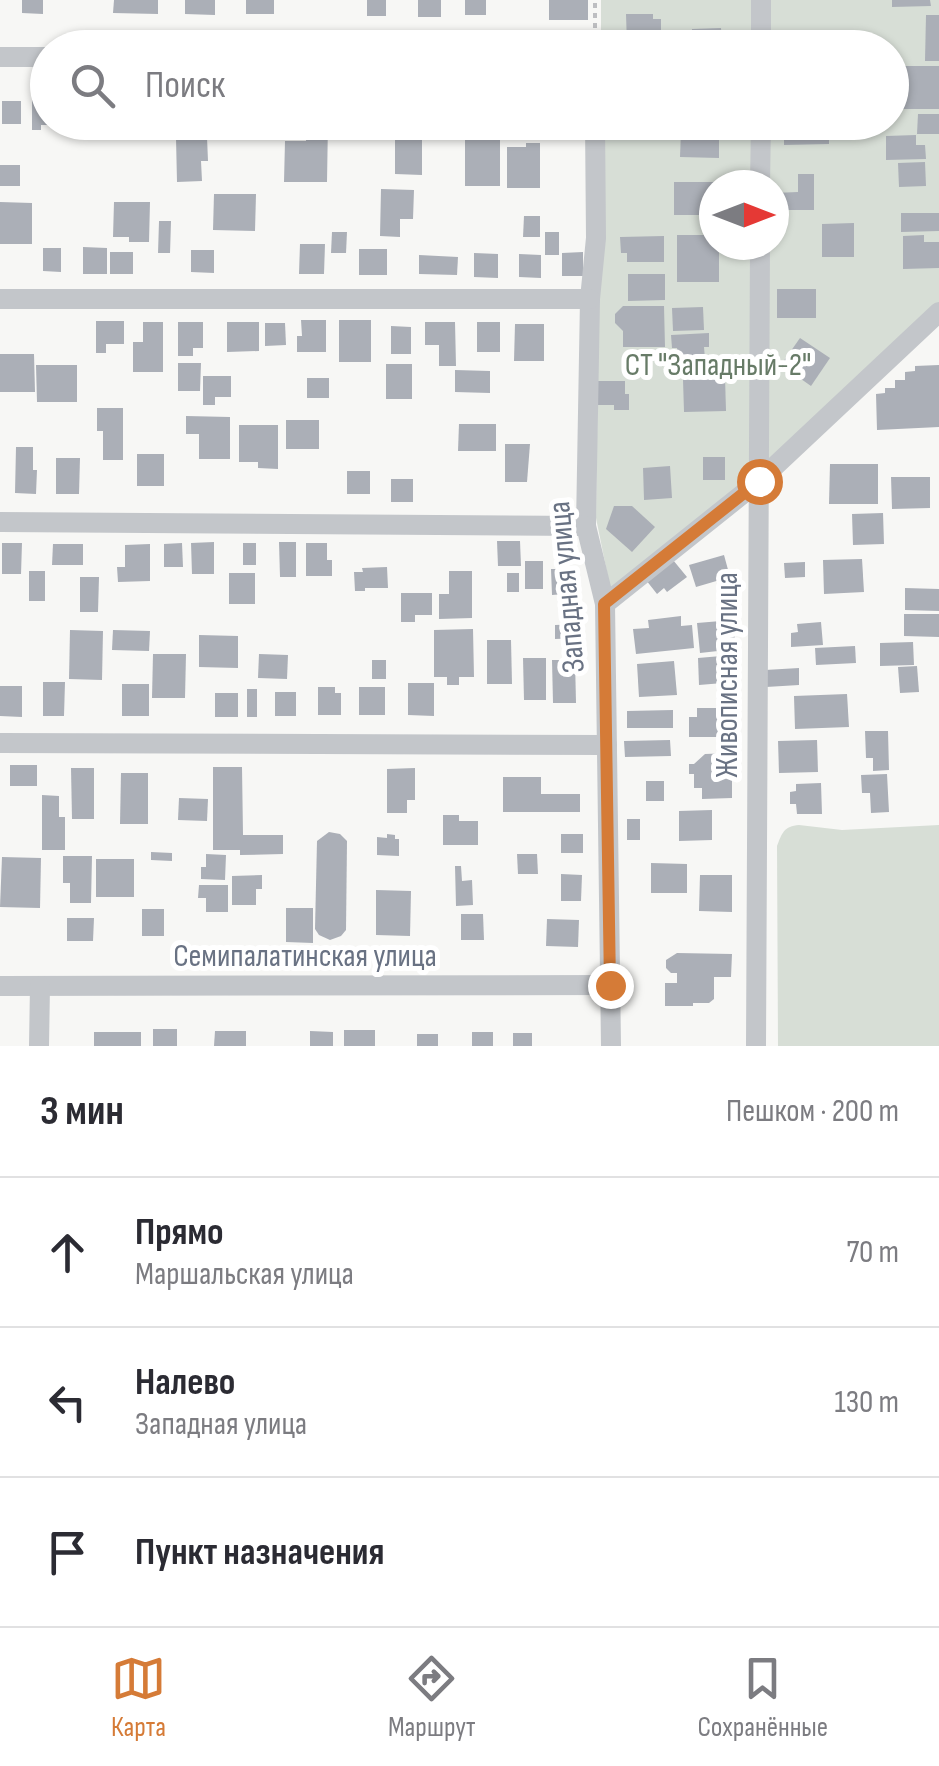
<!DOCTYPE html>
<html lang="ru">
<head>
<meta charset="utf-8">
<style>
	:root { --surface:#fff; --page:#f7f7f7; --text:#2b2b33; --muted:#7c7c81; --line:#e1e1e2; --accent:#d57b37 }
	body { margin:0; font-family:"Sofia Sans Condensed",sans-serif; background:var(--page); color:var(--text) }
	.compass { position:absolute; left:699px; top:170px; width:90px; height:90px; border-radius:50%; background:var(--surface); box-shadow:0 2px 8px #0004; rotate:90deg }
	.stop { position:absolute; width:30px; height:30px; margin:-22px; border:8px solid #d57b37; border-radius:50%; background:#fff }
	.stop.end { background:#d57b37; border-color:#fff; box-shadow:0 2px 10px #0008 }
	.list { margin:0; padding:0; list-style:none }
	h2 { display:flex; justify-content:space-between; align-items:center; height:130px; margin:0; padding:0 40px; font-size:42px }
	h2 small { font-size:32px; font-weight:400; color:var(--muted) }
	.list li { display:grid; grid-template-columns:65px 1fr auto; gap:30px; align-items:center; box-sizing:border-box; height:150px; padding:0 40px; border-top:2px solid var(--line) }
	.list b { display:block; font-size:38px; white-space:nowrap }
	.list p { margin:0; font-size:32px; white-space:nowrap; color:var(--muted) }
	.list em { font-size:32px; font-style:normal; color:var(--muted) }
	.icon { flex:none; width:55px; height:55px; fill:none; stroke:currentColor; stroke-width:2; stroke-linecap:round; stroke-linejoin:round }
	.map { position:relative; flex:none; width:939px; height:1046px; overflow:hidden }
	.search { position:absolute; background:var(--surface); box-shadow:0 2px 8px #0004; left:30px; right:30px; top:30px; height:110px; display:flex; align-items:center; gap:25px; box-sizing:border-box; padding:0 35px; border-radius:55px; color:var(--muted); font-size:38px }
	.sheet { height:580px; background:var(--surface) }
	nav { display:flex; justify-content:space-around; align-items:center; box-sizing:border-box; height:140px; border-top:2px solid var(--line); background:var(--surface); font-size:28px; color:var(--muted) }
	nav a { display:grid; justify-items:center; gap:5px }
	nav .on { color:var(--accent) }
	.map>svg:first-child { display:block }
	.green { fill:#d7ded6; fill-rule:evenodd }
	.building { fill:#abafb7 }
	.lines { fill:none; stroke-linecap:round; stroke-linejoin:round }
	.path { stroke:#bdbec1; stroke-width:4; stroke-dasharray:5 5; stroke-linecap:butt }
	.minor { stroke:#c3c6ca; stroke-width:20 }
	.route { stroke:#d57b37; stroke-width:12 }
	.labels { text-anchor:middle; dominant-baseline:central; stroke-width:10; stroke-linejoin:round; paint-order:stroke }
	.park-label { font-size:32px; fill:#677b67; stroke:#fff }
	.street-label { font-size:32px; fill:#697283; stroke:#fff }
</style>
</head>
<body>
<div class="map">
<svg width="939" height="1046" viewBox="0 0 939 1046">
	<rect width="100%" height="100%" fill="#f7f7f5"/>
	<g class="green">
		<path d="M601 0H939V312L612 597 596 518 601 123 892 122V48L601 47ZM714 185H774V245H714Z"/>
		<path d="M799 825 842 830 939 825V1046H778L777 846C782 833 784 826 799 825Z"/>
	</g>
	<g class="building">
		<polygon points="22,0 43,0 43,14 22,13"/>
		<polygon points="114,0 158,0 158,14 113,13"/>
		<polygon points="185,0 215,0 215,15 185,14"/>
		<rect x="246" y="0" width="28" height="14"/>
		<rect x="367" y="0" width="19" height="16"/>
		<rect x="418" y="0" width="23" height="17"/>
		<rect x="465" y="0" width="21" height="15"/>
		<rect x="549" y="0" width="39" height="20"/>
		<polygon points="892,0 930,0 931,6 892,7"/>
		<polygon points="626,14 653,14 653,19 661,19 661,45 627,45"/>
		<polygon points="926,15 939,15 939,61 925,61"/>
		<polygon points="721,28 722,48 692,48 692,29"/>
		<rect x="896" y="66" width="43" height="43"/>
		<polygon points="32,100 48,100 48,125 41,125 41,130 32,130"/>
		<rect x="2" y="101" width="19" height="23"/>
		<polygon points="918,114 939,114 939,134 917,134"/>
		<rect x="73" y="122" width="20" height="8"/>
		<rect x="223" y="122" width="23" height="17"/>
		<polygon points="307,122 328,122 327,182 284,182 285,141 306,141"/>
		<polygon points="362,122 388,122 387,129 362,129"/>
		<polygon points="395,122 422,122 422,175 395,174"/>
		<rect x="436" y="122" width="21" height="16"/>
		<rect x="611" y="122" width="43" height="8"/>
		<polygon points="784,122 829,122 829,144 784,145"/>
		<polygon points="681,131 719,131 719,158 680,157"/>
		<polygon points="916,135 916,145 925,145 926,159 886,160 886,136"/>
		<polygon points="207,137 208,161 201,161 202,181 177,182 176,138"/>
		<rect x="465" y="139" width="35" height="47"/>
		<polygon points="526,143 540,143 540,188 507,188 507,147 526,147"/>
		<polygon points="925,162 926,186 899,187 898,163"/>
		<rect x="0" y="165" width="20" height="21"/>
		<polygon points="798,174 814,174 814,210 774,210 774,193 798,192"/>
		<polygon points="674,182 714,182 711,215 674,215"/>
		<polygon points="381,189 414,190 413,219 400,219 400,237 380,236"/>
		<polygon points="214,194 256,194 255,231 213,230"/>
		<polygon points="0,202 32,203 32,244 0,244"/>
		<polygon points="114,202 150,202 149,242 129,242 129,237 113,237"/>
		<polygon points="901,213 939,213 939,231 901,232"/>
		<polygon points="524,216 540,216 540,237 523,237"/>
		<polygon points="159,221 171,221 170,253 158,253"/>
		<polygon points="854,223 854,257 822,257 822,224"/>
		<polygon points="332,232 347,232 346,253 331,253"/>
		<rect x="545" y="232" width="14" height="23"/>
		<polygon points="677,235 714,235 714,245 719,245 719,282 677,282"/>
		<polygon points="924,235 924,242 939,242 939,268 903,269 903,236"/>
		<polygon points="664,236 664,262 627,262 627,253 621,253 620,237"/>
		<polygon points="300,244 325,244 324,274 299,274"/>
		<polygon points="83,247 107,248 107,274 83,274"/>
		<polygon points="43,248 61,248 61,272 43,271"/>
		<rect x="359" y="249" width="28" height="26"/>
		<polygon points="191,250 214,250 214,273 191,272"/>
		<rect x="110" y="252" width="23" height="22"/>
		<polygon points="583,252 583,276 562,276 562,253"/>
		<polygon points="474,253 498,254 498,278 474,277"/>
		<polygon points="519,254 541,255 541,278 519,277"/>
		<polygon points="419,255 458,257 457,275 419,274"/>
		<polygon points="628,274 665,274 665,300 628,301"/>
		<rect x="777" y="289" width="39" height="29"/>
		<polygon points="623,306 664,306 665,347 623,347 623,331 615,323 615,314"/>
		<polygon points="703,307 704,330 673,331 672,308"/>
		<polygon points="301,320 326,320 326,352 297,352 297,336 302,336"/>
		<rect x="339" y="320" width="32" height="42"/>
		<polygon points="96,321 124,321 124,344 106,344 106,353 96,353"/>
		<polygon points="143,322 163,322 163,372 133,372 133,342 143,342"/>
		<polygon points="178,322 203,322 203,348 193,348 193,356 178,356"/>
		<polygon points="227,322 259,322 259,351 227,352"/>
		<polygon points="425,322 455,322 456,366 439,366 439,345 425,345"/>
		<rect x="477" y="322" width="23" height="30"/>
		<polygon points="265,323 285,323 286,345 265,346"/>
		<polygon points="515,324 544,324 544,361 514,361"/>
		<polygon points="391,326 411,327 411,354 391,354"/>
		<polygon points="709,333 709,347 704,347 705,359 678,360 677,348 672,348 671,335"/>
		<polygon points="800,338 830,358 811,386 781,365"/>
		<polygon points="0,354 34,354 35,392 0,392"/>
		<polygon points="178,363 201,363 200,391 178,391"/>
		<rect x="386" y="364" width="26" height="35"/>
		<polygon points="36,365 77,365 77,402 37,402"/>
		<polygon points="939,365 939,427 877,430 876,394 885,393 885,388 895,388 895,380 905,380 905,372 915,371 915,366"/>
		<polygon points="455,370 490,371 490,393 455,392"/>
		<polygon points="203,376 231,376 231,397 215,397 215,405 203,405"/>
		<polygon points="725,377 726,411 684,412 683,379"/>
		<rect x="307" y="378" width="22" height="20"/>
		<polygon points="598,381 625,381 625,394 629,394 629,410 614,410 614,405 598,405"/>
		<polygon points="97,408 123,408 123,460 103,460 103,431 97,431"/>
		<polygon points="186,416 230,417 230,459 199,459 199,434 186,434"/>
		<rect x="286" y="420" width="33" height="29"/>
		<polygon points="459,424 496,424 496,451 458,451"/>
		<polygon points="239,425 278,425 278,469 258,468 258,462 239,462"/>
		<polygon points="505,444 530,444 527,482 505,482"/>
		<polygon points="16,447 33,447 33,470 37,470 36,494 15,493"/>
		<rect x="137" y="454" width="27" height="32"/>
		<rect x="703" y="457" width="22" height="23"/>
		<polygon points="56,458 80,458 79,494 56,494"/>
		<polygon points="830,464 878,464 878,504 829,504"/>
		<polygon points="670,466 672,498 644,500 643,468"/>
		<rect x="347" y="471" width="23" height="23"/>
		<polygon points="891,477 930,477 930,508 892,509"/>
		<rect x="391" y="479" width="22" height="23"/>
		<polygon points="614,506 632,506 655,527 632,552 606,529"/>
		<polygon points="883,513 884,544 853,545 852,514"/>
		<polygon points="497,541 520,541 521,566 498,566"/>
		<polygon points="214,542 214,574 192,574 191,543"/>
		<polygon points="279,542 296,542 296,577 280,577"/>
		<polygon points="2,543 22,543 21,574 2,574"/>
		<polygon points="182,543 183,567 164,567 164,544"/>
		<rect x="243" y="543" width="13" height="22"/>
		<polygon points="306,543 327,543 327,560 332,560 332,576 306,576"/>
		<polygon points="53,544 83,544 83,565 52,565"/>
		<polygon points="150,544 150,581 118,582 117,567 125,567 125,545"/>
		<polygon points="724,555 730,577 696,587 689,565"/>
		<polygon points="862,559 864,592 824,594 823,560"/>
		<polygon points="673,560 687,577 667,592 664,588 657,594 646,580"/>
		<rect x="525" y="561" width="18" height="28"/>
		<polygon points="805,562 805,577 785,578 784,563"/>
		<polygon points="387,567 388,588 365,588 365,591 355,591 354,572 363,572 362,568"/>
		<polygon points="551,569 576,569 577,608 564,609 564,594 552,595"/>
		<rect x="29" y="571" width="16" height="30"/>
		<polygon points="449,571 472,571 472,618 439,619 439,594 449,594"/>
		<rect x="229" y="573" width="26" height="31"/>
		<rect x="507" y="573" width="12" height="19"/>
		<polygon points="80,577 99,577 98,612 80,612"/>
		<polygon points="905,588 939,589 939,611 905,610"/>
		<polygon points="401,593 432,593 432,615 415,615 415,622 401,622"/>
		<polygon points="904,614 939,614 939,637 904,636"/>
		<polygon points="681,616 681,626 692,625 694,648 636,654 633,629 649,628 648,620"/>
		<polygon points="733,620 736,649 700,653 697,623"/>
		<polygon points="821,622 823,645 791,647 791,633 798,632 797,624"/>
		<polygon points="581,624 581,638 555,639 555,625"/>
		<polygon points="473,629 474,677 459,677 459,685 447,685 447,677 434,677 434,630"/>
		<polygon points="70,630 103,631 102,680 69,679"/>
		<polygon points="113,630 150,631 149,651 112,650"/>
		<polygon points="199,635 238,636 238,668 199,667"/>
		<polygon points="487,640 511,640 512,684 487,684"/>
		<polygon points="913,642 914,665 880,666 880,643"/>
		<polygon points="855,646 856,663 816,665 815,648"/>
		<polygon points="153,654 186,654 185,698 152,698"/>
		<polygon points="259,654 288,655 287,679 258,678"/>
		<polygon points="733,655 735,682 699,685 698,658"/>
		<polygon points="523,658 546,658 546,700 524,700"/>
		<rect x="372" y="660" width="14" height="19"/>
		<polygon points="552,660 575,660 576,703 553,703"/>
		<polygon points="674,661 677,695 639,697 637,664"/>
		<polygon points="917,666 919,692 900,693 898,667"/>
		<polygon points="799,668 799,685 766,687 765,670"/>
		<polygon points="43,682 65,682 64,716 43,716"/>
		<polygon points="408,683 434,683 434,716 408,715"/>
		<rect x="122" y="684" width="27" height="32"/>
		<polygon points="0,686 22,686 22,717 0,716"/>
		<polygon points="318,687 335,687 335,693 341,693 341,715 318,715"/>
		<rect x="359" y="687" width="26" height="28"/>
		<rect x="247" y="689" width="10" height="28"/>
		<rect x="275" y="692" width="21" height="24"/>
		<rect x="215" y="693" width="23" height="24"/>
		<polygon points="847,694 849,727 795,729 794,696"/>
		<polygon points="697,708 726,708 727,737 689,737 689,717 697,717"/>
		<polygon points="673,710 673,728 627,728 627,711"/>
		<polygon points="865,731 888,731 889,770 873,771 873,758 866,758"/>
		<polygon points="670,740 671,756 625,757 624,741"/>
		<polygon points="817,740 818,772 779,773 778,741"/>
		<polygon points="732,753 732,798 702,799 702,788 694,788 694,774 689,774 689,764 694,764 705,754"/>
		<rect x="10" y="765" width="27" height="21"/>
		<polygon points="213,767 242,767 243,835 283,835 283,854 240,855 240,850 213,850"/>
		<polygon points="71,768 94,768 94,819 72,819"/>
		<polygon points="415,768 415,800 407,800 407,813 387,813 387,769"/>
		<polygon points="121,773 148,773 148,824 120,824"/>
		<polygon points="887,774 889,812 871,813 870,793 862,793 861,775"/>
		<polygon points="503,777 541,777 541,794 580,794 580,812 503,812"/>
		<rect x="646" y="781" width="18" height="20"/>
		<polygon points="821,783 822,814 797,814 796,804 790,804 790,792 796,791 796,784"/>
		<polygon points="42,795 59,796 59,817 65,817 65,850 42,850"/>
		<polygon points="179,798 208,799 207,821 178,820"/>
		<polygon points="712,810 712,840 679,841 679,811"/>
		<polygon points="443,815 459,815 459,821 478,821 478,845 443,845"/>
		<rect x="627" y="819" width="13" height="21"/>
		<polygon points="329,832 340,834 347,841 346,930 341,936 330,940 319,935 315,929 317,841"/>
		<polygon points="387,834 395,835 395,839 399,839 399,856 377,855 377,837 387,838"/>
		<rect x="561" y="834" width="22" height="19"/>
		<polygon points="151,852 172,853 172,861 151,860"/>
		<polygon points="206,854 226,855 225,880 201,879 201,867 206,867"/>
		<polygon points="517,854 537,854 538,874 518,874"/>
		<polygon points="63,856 92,856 91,903 70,903 70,883 63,883"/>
		<polygon points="2,857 41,858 40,908 0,907"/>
		<rect x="96" y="859" width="38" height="38"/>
		<polygon points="651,863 687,864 687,893 651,893"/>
		<polygon points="455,866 461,866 462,881 472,880 473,905 456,906"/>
		<polygon points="561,874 582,875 581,901 561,901"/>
		<polygon points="262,875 262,889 256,889 256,905 232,905 232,876"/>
		<polygon points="700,875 732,875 732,912 699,911"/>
		<polygon points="199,885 228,885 228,912 206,912 206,898 198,898"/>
		<polygon points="376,890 411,891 410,936 376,935"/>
		<polygon points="286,908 313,908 313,943 286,942"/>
		<rect x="142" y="909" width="22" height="27"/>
		<polygon points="461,914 483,914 484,940 461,940"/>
		<polygon points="67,918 94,918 93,941 67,941"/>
		<polygon points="547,919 579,920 578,947 546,946"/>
		<polygon points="677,953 732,954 731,977 714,977 714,999 709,1003 693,1003 693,1006 665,1006 665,983 677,983 677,973 671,973 666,968 666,960"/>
		<rect x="153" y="1029" width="24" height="17"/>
		<rect x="344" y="1030" width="31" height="16"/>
		<polygon points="215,1031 246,1031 246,1046 214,1046"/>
		<polygon points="310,1031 333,1032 333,1046 310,1046"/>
		<rect x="94" y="1032" width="47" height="14"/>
		<rect x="472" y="1032" width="21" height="14"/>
		<rect x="513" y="1033" width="19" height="13"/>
		<rect x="417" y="1034" width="21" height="12"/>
	</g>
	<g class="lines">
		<polyline class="path" points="595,48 595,0"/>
		<g class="minor">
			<polyline points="761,48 761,0"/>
			<polyline points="0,57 48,57"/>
			<polyline points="595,122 596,238 590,299 586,526 605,604 611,1046"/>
			<polyline points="760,185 761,122"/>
			<polyline points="0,299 590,299"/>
			<polyline points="0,522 586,526"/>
			<polyline points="605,604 759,481 939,312"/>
			<polyline points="0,743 607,745"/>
			<polyline points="0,986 610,985"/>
			<polyline points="39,1046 40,986"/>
			<polyline points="756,1046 760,245"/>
		</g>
	</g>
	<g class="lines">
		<polyline class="route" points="610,985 604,604 759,481"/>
	</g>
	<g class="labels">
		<g class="park-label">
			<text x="718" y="365">СТ "Западный-2"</text>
		</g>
		<g class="street-label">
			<text transform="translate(567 587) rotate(-95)">Западная улица</text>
			<text transform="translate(727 675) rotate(-90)">Живописная улица</text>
			<text x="305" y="956">Семипалатинская улица</text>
		</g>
	</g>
</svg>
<svg class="compass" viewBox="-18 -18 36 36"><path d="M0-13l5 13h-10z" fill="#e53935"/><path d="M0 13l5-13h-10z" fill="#7c7c81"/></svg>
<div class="stop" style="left:759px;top:481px"></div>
<div class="stop end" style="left:610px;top:985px"></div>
<div class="search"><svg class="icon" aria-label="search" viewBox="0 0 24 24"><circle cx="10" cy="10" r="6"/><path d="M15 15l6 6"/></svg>Поиск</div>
</div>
<section class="sheet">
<h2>3 мин<small>Пешком · 200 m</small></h2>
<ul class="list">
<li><svg class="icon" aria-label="ahead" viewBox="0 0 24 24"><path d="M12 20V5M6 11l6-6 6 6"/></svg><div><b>Прямо</b><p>Маршальская улица</p></div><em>70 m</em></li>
<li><svg class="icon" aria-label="left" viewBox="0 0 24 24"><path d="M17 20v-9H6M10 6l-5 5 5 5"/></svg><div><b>Налево</b><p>Западная улица</p></div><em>130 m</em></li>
<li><svg class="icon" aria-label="arrive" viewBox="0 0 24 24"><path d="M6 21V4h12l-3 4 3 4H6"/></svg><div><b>Пункт назначения</b></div></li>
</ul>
</section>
<nav>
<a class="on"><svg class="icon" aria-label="map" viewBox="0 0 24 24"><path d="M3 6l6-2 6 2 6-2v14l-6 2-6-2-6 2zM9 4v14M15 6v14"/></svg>Карта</a>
<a><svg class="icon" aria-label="directions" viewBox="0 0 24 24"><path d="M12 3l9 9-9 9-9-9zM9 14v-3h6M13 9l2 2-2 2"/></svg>Маршрут</a>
<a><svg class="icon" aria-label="saved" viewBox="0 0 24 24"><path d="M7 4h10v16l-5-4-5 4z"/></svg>Сохранённые</a>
</nav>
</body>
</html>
